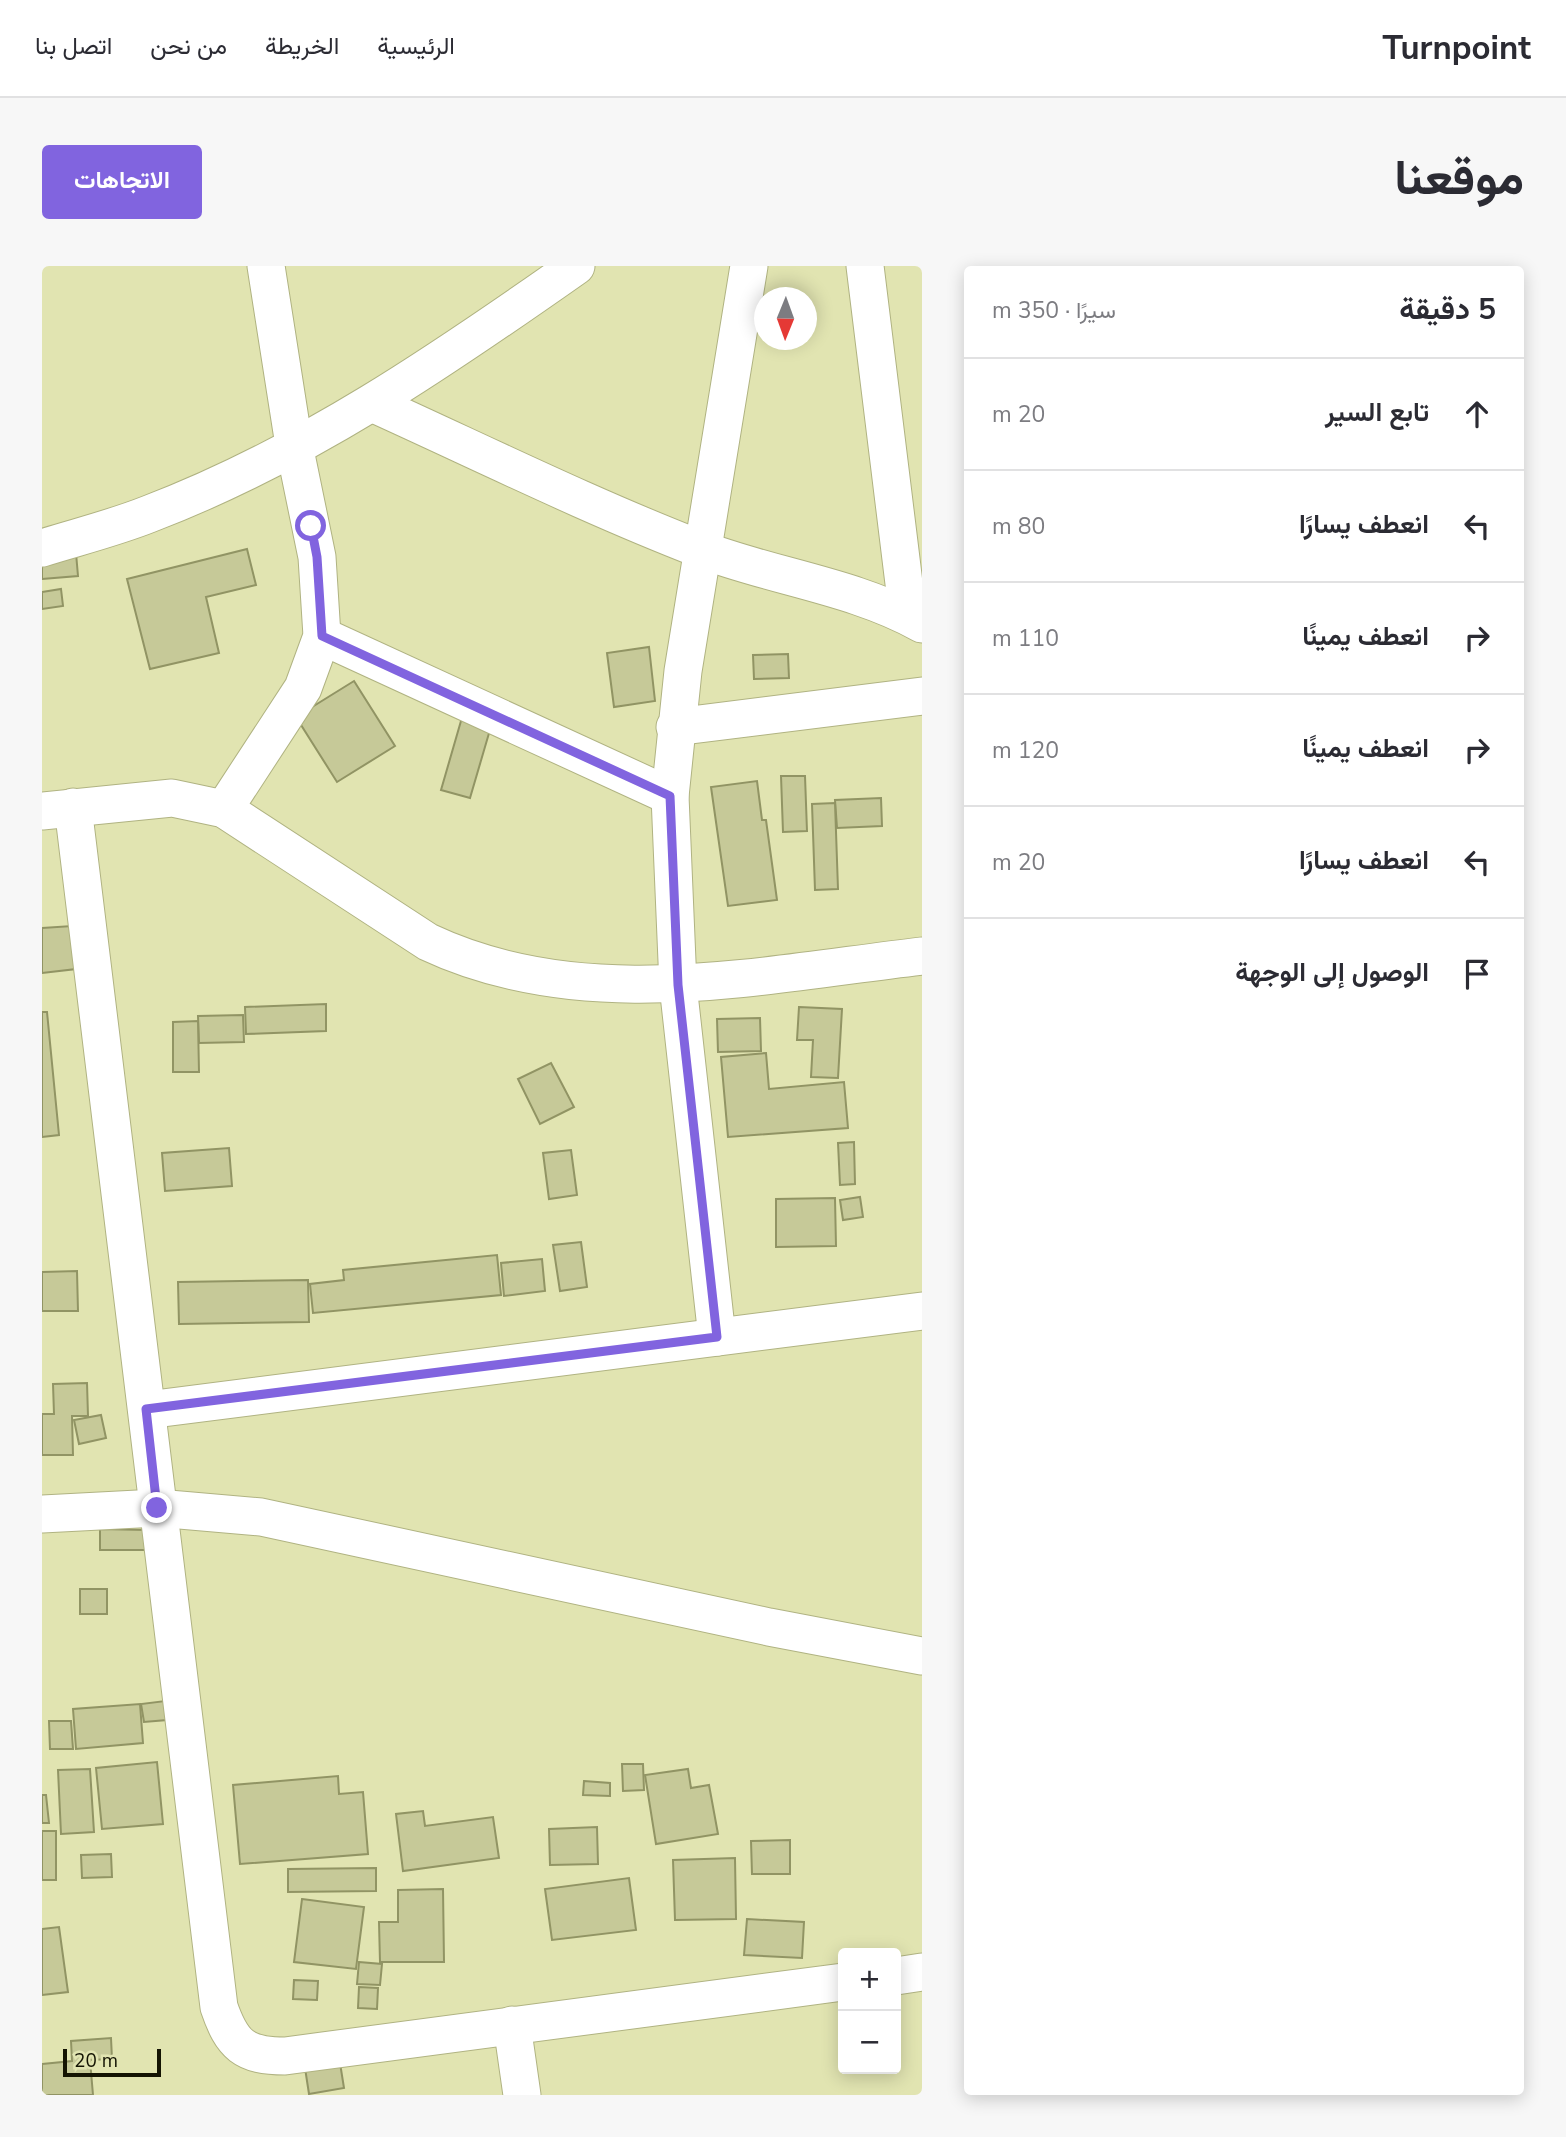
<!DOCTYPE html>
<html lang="ar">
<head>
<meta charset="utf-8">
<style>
	:root { --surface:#fff; --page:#f7f7f7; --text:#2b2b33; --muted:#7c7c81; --line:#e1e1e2; --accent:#8164df }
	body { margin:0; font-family:"Nunito Sans",Vazirmatn,sans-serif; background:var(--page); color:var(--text); direction:rtl }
	.controls { position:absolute; right:21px; bottom:21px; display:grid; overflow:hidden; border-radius:7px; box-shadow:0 4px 18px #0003 }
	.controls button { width:63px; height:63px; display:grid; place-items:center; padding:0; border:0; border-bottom:2px solid var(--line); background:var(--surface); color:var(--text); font:35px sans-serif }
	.compass { position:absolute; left:712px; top:21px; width:63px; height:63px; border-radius:50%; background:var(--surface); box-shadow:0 4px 18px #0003; rotate:181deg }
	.scale { position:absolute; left:21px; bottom:18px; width:98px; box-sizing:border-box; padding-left:7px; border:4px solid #141403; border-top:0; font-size:19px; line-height:24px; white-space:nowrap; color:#141403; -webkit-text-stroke:5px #e1e4b1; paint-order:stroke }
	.stop { position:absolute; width:21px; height:21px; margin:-16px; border:5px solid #8164df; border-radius:50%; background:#fff }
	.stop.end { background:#8164df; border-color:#fff; box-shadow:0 2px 7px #0008 }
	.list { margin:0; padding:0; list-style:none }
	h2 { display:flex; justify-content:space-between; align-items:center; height:91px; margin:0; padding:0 28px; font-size:30px }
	h2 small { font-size:23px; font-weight:400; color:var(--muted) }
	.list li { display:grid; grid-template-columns:46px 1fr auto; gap:21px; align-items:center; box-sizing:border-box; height:112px; padding:0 28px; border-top:2px solid var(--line) }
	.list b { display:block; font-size:26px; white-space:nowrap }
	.list em { font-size:23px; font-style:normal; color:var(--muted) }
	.icon { flex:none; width:38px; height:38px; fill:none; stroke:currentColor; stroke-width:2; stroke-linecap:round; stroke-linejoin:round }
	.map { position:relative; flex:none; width:880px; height:1829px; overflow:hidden; direction:ltr; border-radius:7px }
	header { display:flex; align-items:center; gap:42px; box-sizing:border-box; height:98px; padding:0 35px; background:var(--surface); border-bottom:2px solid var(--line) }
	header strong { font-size:33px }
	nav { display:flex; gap:38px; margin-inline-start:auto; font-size:24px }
	.intro { display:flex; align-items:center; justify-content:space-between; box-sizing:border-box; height:168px; padding:0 42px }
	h1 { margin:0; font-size:49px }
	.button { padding:18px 32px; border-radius:7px; background:var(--accent); color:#fff; font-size:24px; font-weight:700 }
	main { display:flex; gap:42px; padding:0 42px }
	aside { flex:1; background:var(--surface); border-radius:7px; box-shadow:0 4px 18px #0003 }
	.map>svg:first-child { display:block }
	.building { fill:#c6c998; stroke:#919464; stroke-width:2 }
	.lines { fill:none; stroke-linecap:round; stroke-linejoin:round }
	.street-casing { stroke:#b0b382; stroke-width:39 }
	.street { stroke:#fff; stroke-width:37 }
	.route { stroke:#8164df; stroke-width:9 }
</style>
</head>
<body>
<header>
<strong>Turnpoint</strong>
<nav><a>الرئيسية</a><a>الخريطة</a><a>من نحن</a><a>اتصل بنا</a></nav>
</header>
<div class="intro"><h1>موقعنا</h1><a class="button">الاتجاهات</a></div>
<main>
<aside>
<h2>5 دقيقة<small>سيرًا · 350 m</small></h2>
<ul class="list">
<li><svg class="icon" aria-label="ahead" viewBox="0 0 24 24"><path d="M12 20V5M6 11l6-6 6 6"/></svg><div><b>تابع السير</b></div><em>20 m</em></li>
<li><svg class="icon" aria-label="left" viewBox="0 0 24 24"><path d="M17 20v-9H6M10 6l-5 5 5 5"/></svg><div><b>انعطف يسارًا</b></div><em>80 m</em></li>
<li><svg class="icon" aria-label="right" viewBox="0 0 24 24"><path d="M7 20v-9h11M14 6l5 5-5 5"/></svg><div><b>انعطف يمينًا</b></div><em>110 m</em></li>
<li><svg class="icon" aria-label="right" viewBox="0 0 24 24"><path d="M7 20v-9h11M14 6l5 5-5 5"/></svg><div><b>انعطف يمينًا</b></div><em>120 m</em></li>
<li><svg class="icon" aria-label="left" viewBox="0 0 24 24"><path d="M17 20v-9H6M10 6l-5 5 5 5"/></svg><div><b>انعطف يسارًا</b></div><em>20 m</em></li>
<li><svg class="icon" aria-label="arrive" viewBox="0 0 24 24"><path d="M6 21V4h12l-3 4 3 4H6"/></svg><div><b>الوصول إلى الوجهة</b></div></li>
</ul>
</aside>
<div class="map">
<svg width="880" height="1829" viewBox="0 0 880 1829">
	<rect width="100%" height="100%" fill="#e1e4b1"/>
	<g class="building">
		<polygon points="205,283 214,319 164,331 177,387 108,403 85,313"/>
		<polygon points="34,287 36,310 0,313 0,290"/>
		<polygon points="19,323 21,340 0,343 0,326"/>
		<polygon points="607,381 613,435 572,441 565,387"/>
		<polygon points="746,388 747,412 712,413 711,389"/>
		<polygon points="312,415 353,480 295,516 254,451"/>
		<polygon points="421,448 450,457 428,532 399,524"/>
		<polygon points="739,510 763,510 765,565 741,566"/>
		<polygon points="715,515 720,554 724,554 735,634 686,640 669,521"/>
		<polygon points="839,532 840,560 795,562 793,534"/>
		<polygon points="793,537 796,623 773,624 770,538"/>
		<polygon points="30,660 34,703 0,707 0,662"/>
		<polygon points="284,738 284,765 204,768 203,741"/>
		<polygon points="757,741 800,743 796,812 769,811 771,774 755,774"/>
		<polygon points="0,746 5,746 17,869 0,871"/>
		<polygon points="201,749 202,776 157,777 156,750"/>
		<polygon points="718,752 719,785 676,786 675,753"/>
		<polygon points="156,755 157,806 131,806 131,756"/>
		<polygon points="724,787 727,823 802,816 806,862 686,871 679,791"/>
		<polygon points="509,797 532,841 498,858 476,813"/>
		<polygon points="812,876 813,918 798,919 796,877"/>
		<polygon points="187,882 190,920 123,925 120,887"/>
		<polygon points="529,884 535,929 507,933 501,887"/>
		<polygon points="818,931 821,951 801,954 798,934"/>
		<polygon points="793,932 794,980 734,981 734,933"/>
		<polygon points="539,976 545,1021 518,1025 511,979"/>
		<polygon points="455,989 459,1029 271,1047 268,1018 302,1014 301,1004"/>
		<polygon points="500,993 503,1025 462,1030 459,997"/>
		<polygon points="35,1005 36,1045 0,1045 0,1006"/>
		<polygon points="266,1014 267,1056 137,1058 136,1016"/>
		<polygon points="45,1117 46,1150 30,1150 31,1189 0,1189 0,1148 12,1148 11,1118"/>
		<polygon points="59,1149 64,1172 37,1178 32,1154"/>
		<polygon points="58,1263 104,1264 104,1284 58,1284"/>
		<rect x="38" y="1323" width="27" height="25"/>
		<polygon points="123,1435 125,1454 102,1456 99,1438"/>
		<polygon points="98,1438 101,1477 34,1483 31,1443"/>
		<polygon points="7,1455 29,1455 31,1483 8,1483"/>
		<polygon points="115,1496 121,1558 60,1563 54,1502"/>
		<polygon points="580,1498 601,1498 602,1524 581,1525"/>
		<polygon points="48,1503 52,1566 19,1568 16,1504"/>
		<polygon points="646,1503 649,1522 667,1519 676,1568 614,1578 603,1509"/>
		<polygon points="296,1510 297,1528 321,1526 326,1588 198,1598 191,1519"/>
		<polygon points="542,1515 568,1517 568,1530 541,1529"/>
		<polygon points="0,1529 4,1529 7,1557 0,1557"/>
		<polygon points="381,1545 383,1560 451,1551 457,1592 361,1605 354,1548"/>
		<polygon points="555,1561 556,1598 508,1599 507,1563"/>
		<rect x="0" y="1565" width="14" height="49"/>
		<polygon points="748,1574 748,1608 710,1608 709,1575"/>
		<polygon points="69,1588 70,1611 40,1612 39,1589"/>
		<polygon points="693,1592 694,1653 633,1654 631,1594"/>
		<polygon points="334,1602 334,1625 246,1626 246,1603"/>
		<polygon points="587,1612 594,1664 510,1674 503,1623"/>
		<polygon points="401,1623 402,1696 338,1696 337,1656 356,1656 356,1624"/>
		<polygon points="260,1633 322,1641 314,1703 252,1696"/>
		<polygon points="705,1653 762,1656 760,1692 702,1689"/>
		<polygon points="17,1661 26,1726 0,1729 0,1663"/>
		<polygon points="317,1696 340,1698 338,1719 315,1718"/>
		<polygon points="252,1714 276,1715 275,1734 251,1733"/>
		<polygon points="317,1721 336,1722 335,1743 316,1742"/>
		<polygon points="69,1772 70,1793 48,1794 51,1829 0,1829 0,1798 30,1795 29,1775"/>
		<polygon points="298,1797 302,1822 267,1828 263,1802"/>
	</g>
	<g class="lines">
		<defs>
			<g id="street">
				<polyline points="823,0 866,350"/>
				<path d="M332 138C440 187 547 240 658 283 731 311 812 320 880 358"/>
				<path d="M0 282C35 271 72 262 107 248 262 189 399 95 534 0"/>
				<polyline points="280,370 628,530"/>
				<polyline points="633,461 880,430"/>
				<path d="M31 541 177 1741C190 1779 202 1790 243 1790L801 1716"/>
				<polyline points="182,543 261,422 280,370 275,291 252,179 224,0"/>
				<path d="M0 545 130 532 182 543 386 676C541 749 717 709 880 690"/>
				<polyline points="675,1071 636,719 628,530 641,405 707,0"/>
				<polyline points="105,1144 880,1045"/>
				<polyline points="0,1248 115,1242 219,1251 727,1361 880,1390"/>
				<polyline points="854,1710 880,1706"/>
				<polyline points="470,1759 480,1829"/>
			</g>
		</defs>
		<use href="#street" class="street-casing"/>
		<use href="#street" class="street"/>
	</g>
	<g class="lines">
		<polyline class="route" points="115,1242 104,1143 675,1071 636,719 628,530 280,370 275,291 269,260"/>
	</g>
</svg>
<div class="controls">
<button>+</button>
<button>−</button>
</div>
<svg class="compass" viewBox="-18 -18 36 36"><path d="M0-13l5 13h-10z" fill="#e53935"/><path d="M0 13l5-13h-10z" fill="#7c7c81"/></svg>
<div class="scale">20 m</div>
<div class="stop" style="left:269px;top:260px"></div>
<div class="stop end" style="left:115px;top:1242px"></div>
</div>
</main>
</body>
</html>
